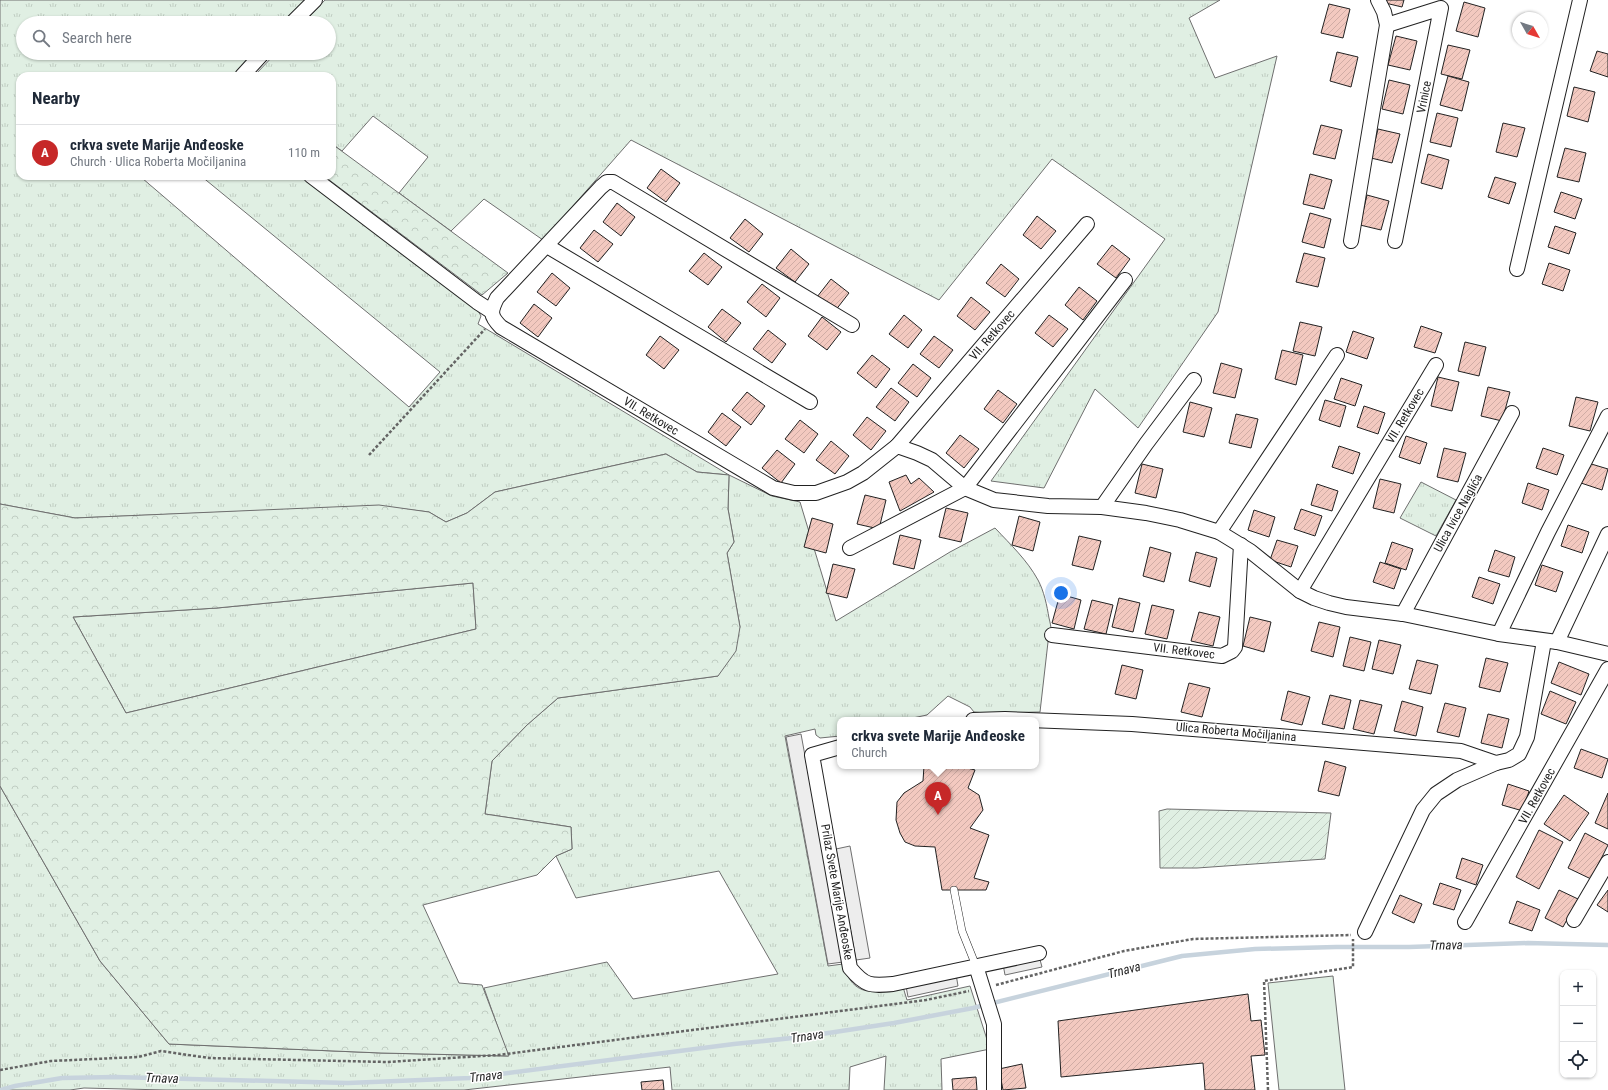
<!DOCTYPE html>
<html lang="en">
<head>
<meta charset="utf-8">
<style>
	:root { --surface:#fff; --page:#f2f2f3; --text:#1f2937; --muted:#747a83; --line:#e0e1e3; --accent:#c62828 }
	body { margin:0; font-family:"Roboto Condensed",sans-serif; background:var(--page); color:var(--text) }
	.controls { position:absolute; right:12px; bottom:12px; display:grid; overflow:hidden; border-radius:8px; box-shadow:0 1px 3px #0004 }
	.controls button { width:36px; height:36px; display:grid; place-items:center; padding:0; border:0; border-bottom:1px solid var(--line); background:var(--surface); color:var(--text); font:20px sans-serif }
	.compass { position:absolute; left:1512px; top:12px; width:36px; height:36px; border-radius:50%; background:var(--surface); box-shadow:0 1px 3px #0004; rotate:129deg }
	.you { position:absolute; left:1061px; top:593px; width:14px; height:14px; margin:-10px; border:3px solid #fff; border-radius:50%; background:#1a73e8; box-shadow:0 0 0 6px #1a73e833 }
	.badge { display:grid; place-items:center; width:26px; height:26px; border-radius:50%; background:var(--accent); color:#fff; font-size:13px; font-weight:700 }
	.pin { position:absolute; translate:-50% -33px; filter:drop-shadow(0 1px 2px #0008) }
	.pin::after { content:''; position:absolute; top:21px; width:14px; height:12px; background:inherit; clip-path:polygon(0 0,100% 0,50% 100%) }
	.popup { position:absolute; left:837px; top:717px; width:202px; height:52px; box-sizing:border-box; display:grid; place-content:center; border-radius:8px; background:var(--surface); filter:drop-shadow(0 1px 3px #0005); font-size:13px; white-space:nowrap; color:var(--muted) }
	.popup b { font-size:15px; color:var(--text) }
	.popup::after { content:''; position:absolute; left:50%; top:100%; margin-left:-8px; border:8px solid transparent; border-top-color:var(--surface) }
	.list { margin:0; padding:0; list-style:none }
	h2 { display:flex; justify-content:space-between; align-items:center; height:52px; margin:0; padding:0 16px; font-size:17px }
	h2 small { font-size:13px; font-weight:400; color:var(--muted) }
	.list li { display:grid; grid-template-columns:26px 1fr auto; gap:12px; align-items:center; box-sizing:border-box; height:56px; padding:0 16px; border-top:1px solid var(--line) }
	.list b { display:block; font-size:15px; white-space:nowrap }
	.list p { margin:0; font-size:13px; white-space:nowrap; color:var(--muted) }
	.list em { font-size:13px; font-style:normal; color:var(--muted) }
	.icon { flex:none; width:22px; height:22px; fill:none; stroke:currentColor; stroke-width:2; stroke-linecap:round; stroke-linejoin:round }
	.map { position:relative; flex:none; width:1608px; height:1090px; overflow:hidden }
	.search { position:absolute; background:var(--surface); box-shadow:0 1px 3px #0004; left:16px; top:16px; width:320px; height:44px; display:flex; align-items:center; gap:10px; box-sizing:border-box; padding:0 14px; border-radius:22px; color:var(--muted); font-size:15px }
	.panel { position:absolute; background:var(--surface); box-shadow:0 1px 3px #0004; left:16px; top:72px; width:320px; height:108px; border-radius:12px }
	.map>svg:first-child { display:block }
	.grass { fill:url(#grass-tufts); stroke:#6f6f6f }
	.forest { fill:url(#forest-crowns); stroke:#6f6f6f; fill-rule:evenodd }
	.garden { fill:url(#garden-furrows); stroke:#6f6f6f }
	.pitch { fill:#e0efe3; stroke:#6f6f6f }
	.parking { fill:#ededed; stroke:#6f6f6f }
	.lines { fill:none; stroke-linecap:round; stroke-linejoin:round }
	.stream { stroke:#c7d3dd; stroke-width:4.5 }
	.building { fill:url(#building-hatch); stroke:#222 }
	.service-casing { stroke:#222; stroke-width:8 }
	.minor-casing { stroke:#222; stroke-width:16 }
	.path { stroke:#646464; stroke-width:2.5; stroke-dasharray:3 2; stroke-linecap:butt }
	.service { stroke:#fff; stroke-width:7 }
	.minor { stroke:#fff; stroke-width:14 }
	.labels { text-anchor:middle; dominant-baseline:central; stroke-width:3; stroke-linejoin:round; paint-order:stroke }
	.street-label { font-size:12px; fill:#222; stroke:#fff }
	.water-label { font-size:13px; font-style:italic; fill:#222; stroke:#fff }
</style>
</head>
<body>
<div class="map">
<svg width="1608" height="1090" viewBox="0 0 1608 1090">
	<defs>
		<pattern id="grass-tufts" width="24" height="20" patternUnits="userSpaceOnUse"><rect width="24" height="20" fill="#e0efe3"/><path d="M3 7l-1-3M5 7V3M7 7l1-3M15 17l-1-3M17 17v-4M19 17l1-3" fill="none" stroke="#c0cdc2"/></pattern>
		<pattern id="forest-crowns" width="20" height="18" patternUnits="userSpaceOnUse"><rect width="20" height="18" fill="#e0efe3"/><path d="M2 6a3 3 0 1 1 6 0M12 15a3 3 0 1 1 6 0" fill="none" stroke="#c0cdc2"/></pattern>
		<pattern id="garden-furrows" width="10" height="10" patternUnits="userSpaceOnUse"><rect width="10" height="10" fill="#e0efe3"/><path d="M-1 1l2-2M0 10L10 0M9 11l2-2" fill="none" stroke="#c0cdc2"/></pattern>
		<pattern id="building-hatch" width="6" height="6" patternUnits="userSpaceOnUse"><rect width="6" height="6" fill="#f3c9c0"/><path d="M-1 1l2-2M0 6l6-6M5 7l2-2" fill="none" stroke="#d0aca5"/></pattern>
	</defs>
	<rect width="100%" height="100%" fill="#fff"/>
	<g class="grass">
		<path d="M0 0H307L284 23H23V53H254L236 76H20V176H144L142 178 409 407 440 372 201 176H303L477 309 481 316 478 324 729 475 772 496 800 502 836 621 950 552 995 528C1011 545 1027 560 1038 580 1044 591 1047 606 1049 618 1051 626 1053 635 1048 642L1040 712 986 713 974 712 970 707 948 696 927 715 903 720H840V736L820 738 816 735 815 729 785 736 828 966 843 964C853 999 876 993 903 987L907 1000 970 986 990 1049 941 1059 942 1090H884L886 1056 850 1067 849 1090H672L670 1067 464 1090H166L84 1088 70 1090H0V786L100 961 169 1044 381 1053 508 1056 484 988 607 962 633 999 778 974 719 871 576 898 556 856 572 849 571 827 485 814 492 761 527 725 558 698 718 676 740 627 727 553 734 542 728 509 729 475 697 472 666 454 495 492 467 513 446 522 429 512 379 506 75 518 0 504Z"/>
		<polygon points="325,0 1220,0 1189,18 1215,78 1277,56 1218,312 1138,428 1095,389 1044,488 991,481 1165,239 1052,159 939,300 631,140 543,240 484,199 451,231 399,193 428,157 373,116 342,151 332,144 332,76 254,76 276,53 329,53 329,23 303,23"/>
		<polygon points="1421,482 1456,500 1436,536 1400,518"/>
		<polygon points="473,583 476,629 126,713 73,617 217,608"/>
	</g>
	<g class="forest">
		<polygon points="332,144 508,273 482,295 324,176 332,176"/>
		<path d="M666 454 697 472 729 475 728 509 734 542 727 553 740 627 736 651 718 676 558 698 527 725 492 761 485 814 571 827 572 849 556 856 537 875 423 905 459 983 482 985 509 1056 381 1053 169 1044 100 961 0 786V504L75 518 379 505 429 512 446 522 467 513 495 492ZM473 583 476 629 126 713 73 617 217 608Z"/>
	</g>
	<polygon class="garden" points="1167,809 1331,813 1325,859 1197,868 1160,868 1159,811"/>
	<polygon class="pitch" points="1333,976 1345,1090 1279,1090 1268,983"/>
	<g class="parking">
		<polygon points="801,734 843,962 828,964 786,737"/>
		<polygon points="850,846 870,958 856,960 836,849"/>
		<polygon points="1039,956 1042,967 1005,975 1003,964"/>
		<polygon points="956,974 958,986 908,997 906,986"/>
	</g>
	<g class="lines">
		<polyline class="stream" points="1,1090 15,1086 62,1078 115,1077 348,1083 470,1078 734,1044 802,1037 894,1023 973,1008 1182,956 1255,949 1336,947 1409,947 1528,943 1608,945"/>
	</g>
	<g class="building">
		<polygon points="1381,0 1404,0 1402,7 1381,2"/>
		<polygon points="1464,2 1485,8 1478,37 1456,31"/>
		<polygon points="1329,4 1350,9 1343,38 1321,33"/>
		<polygon points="1396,36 1417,41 1410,70 1388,65"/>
		<polygon points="1448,45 1470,50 1462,79 1441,74"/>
		<polygon points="1597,51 1608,54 1608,77 1590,71"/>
		<polygon points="1337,52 1358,57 1351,87 1330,81"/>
		<polygon points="1448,76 1469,82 1462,111 1440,105"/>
		<polygon points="1389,80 1410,85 1403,114 1382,109"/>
		<polygon points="1574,87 1595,92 1588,122 1567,116"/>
		<polygon points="1437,113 1458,118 1451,147 1430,142"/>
		<polygon points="1503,123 1525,128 1517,157 1496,152"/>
		<polygon points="1321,125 1342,130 1335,159 1313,154"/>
		<polygon points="1378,129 1400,134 1392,163 1371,158"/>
		<polygon points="1565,148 1586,153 1579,182 1557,177"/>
		<polygon points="1428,154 1449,160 1442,189 1421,183"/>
		<polygon points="661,169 680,183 666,202 647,188"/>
		<polygon points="1310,174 1332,180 1324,209 1303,204"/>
		<polygon points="1495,177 1516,183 1509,204 1488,197"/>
		<polygon points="1561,192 1582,199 1575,219 1554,212"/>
		<polygon points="1367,195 1389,201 1381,230 1360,225"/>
		<polygon points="617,203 635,217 621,236 603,222"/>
		<polygon points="1310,213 1331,219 1324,248 1302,242"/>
		<polygon points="1037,216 1056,231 1041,249 1023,235"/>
		<polygon points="745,219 763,234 749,252 730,238"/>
		<polygon points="1555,226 1576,233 1569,254 1548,247"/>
		<polygon points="594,230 613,244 598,262 580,248"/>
		<polygon points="1112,245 1130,259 1116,278 1097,264"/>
		<polygon points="791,249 809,264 795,282 776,268"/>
		<polygon points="704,253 722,267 708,285 689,271"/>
		<polygon points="1304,253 1325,258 1318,287 1296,282"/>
		<polygon points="1549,263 1570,270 1563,291 1542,284"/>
		<polygon points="1001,264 1019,279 1005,297 986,283"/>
		<polygon points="552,273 570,288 556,306 537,292"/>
		<polygon points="831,279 849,293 835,311 817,297"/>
		<polygon points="762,284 780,298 766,317 747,302"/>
		<polygon points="1079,287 1097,301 1083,320 1065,305"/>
		<polygon points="971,297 990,312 975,330 957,316"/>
		<polygon points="534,304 552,318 538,337 520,323"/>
		<polygon points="722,309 741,323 726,342 708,327"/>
		<polygon points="904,315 922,330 908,348 889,334"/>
		<polygon points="1049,315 1068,329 1053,347 1035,333"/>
		<polygon points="822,317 841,332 827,350 808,336"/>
		<polygon points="1300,322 1322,327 1315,356 1293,351"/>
		<polygon points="1421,326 1442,333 1435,353 1414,347"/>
		<polygon points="768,330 786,344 772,363 753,349"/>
		<polygon points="1353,331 1374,338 1367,359 1346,352"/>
		<polygon points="660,336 679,350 664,369 646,355"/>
		<polygon points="934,336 953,350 939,368 920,354"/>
		<polygon points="1465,342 1486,347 1479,376 1458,371"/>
		<polygon points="1282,350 1303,355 1296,385 1275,379"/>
		<polygon points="872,355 890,369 876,388 857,373"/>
		<polygon points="1221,363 1242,369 1235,398 1213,393"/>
		<polygon points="913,364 931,378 917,397 898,383"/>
		<polygon points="1438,377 1459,382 1452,411 1431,406"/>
		<polygon points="1341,378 1362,385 1355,406 1334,399"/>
		<polygon points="1488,387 1510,392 1502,421 1481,416"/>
		<polygon points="891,388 909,402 895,421 876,407"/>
		<polygon points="998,390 1017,404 1003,423 984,409"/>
		<polygon points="747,392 765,406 751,425 732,410"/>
		<polygon points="1576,397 1598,402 1590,431 1569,426"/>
		<polygon points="1325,400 1346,406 1340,427 1319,420"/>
		<polygon points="1190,402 1212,408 1204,437 1183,432"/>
		<polygon points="1364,406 1385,413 1378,434 1357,427"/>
		<polygon points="722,413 741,427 726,446 708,432"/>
		<polygon points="1236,414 1258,419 1251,448 1229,443"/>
		<polygon points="867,417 886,431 871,450 853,435"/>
		<polygon points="800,420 818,434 804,453 785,439"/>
		<polygon points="960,435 979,449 964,468 946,453"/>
		<polygon points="1406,436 1427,443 1420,464 1399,457"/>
		<polygon points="831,441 849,456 835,474 816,460"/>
		<polygon points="1339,446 1360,453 1353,474 1332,467"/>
		<polygon points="1444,448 1466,453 1458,482 1437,477"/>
		<polygon points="1543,448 1564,455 1557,475 1536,468"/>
		<polygon points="777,450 795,464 781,483 762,468"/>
		<polygon points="1588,463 1608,469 1602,490 1581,483"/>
		<polygon points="1142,464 1163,469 1156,498 1135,493"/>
		<polygon points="906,475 911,484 919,478 934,492 900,511 889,482"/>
		<polygon points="1380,479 1401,484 1394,513 1373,508"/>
		<polygon points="1528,483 1549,490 1542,510 1522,503"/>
		<polygon points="1317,484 1338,491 1332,511 1311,505"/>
		<polygon points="865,495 886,500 879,529 857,524"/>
		<polygon points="946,508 968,513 961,542 939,537"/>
		<polygon points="1301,509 1322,516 1315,536 1294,529"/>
		<polygon points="1254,510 1275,517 1269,537 1248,530"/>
		<polygon points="1019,516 1040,522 1033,551 1012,545"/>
		<polygon points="812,518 833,524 826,553 804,547"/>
		<polygon points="1568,525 1589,532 1582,553 1561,546"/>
		<polygon points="900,535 921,540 914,569 893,564"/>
		<polygon points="1079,536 1101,541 1093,570 1072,565"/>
		<polygon points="1277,540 1298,546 1291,567 1270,560"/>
		<polygon points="1392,542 1413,549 1406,570 1385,563"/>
		<polygon points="1150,547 1171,553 1164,582 1143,576"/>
		<polygon points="1495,550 1515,557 1509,577 1488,571"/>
		<polygon points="1196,552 1217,558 1210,587 1189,581"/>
		<polygon points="1380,562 1401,569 1394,589 1373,582"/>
		<polygon points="833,564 855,569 847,598 826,593"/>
		<polygon points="1542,565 1563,572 1556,592 1535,585"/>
		<polygon points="1479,577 1500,584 1493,604 1472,597"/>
		<polygon points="1060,594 1081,600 1074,629 1052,623"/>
		<polygon points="1119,598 1140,603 1133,632 1112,627"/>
		<polygon points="1092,600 1113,605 1106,634 1084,629"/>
		<polygon points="1152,605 1174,610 1167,639 1145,634"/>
		<polygon points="1199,612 1220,617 1213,646 1191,641"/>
		<polygon points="1250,617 1271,622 1264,652 1243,646"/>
		<polygon points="1319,622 1340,627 1333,657 1311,651"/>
		<polygon points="1350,637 1371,642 1364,671 1343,666"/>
		<polygon points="1379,640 1401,645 1393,674 1372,669"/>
		<polygon points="1486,658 1508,663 1500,692 1479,687"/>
		<polygon points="1417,660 1438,665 1431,694 1409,689"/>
		<polygon points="1559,662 1589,674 1581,695 1551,683"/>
		<polygon points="1122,665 1143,670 1136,699 1115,694"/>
		<polygon points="1189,683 1210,688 1202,717 1181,712"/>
		<polygon points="1288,691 1310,697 1302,725 1281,720"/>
		<polygon points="1550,691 1576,702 1566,724 1541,714"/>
		<polygon points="1330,695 1351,700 1344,729 1322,724"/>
		<polygon points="1360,700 1382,705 1374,734 1353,729"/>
		<polygon points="1402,701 1423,707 1416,736 1394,731"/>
		<polygon points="1445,703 1466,708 1459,737 1437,732"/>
		<polygon points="1488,714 1509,719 1502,748 1481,743"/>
		<polygon points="1581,749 1608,759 1602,778 1574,768"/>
		<polygon points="1325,761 1346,767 1339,796 1318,791"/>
		<polygon points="924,766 960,766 975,770 968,788 979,795 983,810 970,828 989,835 974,878 989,882 986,890 942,890 935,847 915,846 905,842 900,833 896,820 897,802 904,793 923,781"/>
		<polygon points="1508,784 1529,791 1523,811 1502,805"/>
		<polygon points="1608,793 1608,829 1595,823"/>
		<polygon points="1564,795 1589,813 1570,841 1544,824"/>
		<polygon points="1539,830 1563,842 1539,889 1516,877"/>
		<polygon points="1585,833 1608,845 1591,879 1568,868"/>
		<polygon points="1462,858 1483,865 1476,885 1456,878"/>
		<polygon points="1440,883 1461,890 1454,910 1433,904"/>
		<polygon points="1559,890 1578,899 1563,927 1545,918"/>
		<polygon points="1608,890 1608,912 1597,905"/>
		<polygon points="1400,895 1422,904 1414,923 1392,913"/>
		<polygon points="1517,901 1540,910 1532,931 1509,923"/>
		<polygon points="1248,994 1251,1021 1261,1020 1265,1055 1251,1056 1255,1090 1205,1090 1203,1063 1061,1077 1058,1021"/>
		<polygon points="1022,1064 1026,1088 1003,1090 999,1069"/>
		<polygon points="976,1077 977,1090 953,1090 952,1079"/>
		<polygon points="663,1080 664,1090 642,1090 641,1082"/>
	</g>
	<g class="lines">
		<defs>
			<polyline id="service" points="954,890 962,931 976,966"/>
			<g id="minor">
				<polyline points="292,23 315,0"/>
				<polyline points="1387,25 1441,8 1395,241"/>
				<polyline points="242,76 263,53"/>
				<polyline points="311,176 477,302 491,311"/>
				<polyline points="1351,241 1387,25 1384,12 1378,0"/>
				<polyline points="547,246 810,402"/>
				<polyline points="1517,269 1580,0"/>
				<path d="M852 325 613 182H607L601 187 497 298C490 312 490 316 501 327L773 488 794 493H816L847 482 863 473 897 446 917 453 932 460 965 488 994 500 1048 506 1102 507 1146 513 1180 520 1219 532 1250 551 1300 591 1314 598 1329 603 1346 607 1403 614 1499 634 1557 642 1608 654"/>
				<polyline points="897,446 1087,224"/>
				<polyline points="1102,507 1146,444 1194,380"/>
				<polyline points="1219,532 1337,355"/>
				<polyline points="850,548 965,488 1125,280"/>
				<polyline points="1300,591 1436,365"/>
				<polyline points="1403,614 1512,413"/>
				<polyline points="1499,634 1548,532 1608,416"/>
				<polyline points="1052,635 1222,656 1232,651 1235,647 1241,545"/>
				<polyline points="1557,642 1608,534"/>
				<polyline points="973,720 1005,719 1132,724 1461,751 1496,763 1509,760 1519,754 1527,737 1544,641"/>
				<path d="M840 747 812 755 850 968C865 986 870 986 893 984L1039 953"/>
				<polyline points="1574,920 1608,862"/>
				<polyline points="1465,922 1608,669"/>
				<polyline points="1365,932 1423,810 1436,794 1457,780 1496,763"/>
				<polyline points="976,966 994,1024 994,1090"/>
			</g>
		</defs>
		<use href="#service" class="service-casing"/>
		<use href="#minor" class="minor-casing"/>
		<g class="path">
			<polyline points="369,455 485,329"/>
			<polyline points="996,985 1124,951 1193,939 1351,935"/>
			<polyline points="0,1070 51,1061 138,1057 161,1051 209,1058 387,1062 498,1055 926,1000 969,991"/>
			<polyline points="1268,1090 1264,981 1353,967 1353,939"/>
		</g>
		<use href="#service" class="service"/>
		<use href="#minor" class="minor"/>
	</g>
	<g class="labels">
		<g class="street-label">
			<text transform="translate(1424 97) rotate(-79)">Vrinice</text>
			<text transform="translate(992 335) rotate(-49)">VII. Retkovec</text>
			<text transform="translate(651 416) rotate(31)">VII. Retkovec</text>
			<text transform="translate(1405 416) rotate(-59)">VII. Retkovec</text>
			<text transform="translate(1458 513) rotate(-61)">Ulica Ivice Naglića</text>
			<text transform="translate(1184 651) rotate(7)">VII. Retkovec</text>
			<text transform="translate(1236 732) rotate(5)">Ulica Roberta Močiljanina</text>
			<text transform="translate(1537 796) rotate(-61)">VII. Retkovec</text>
			<text transform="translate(837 892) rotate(80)">Prilaz Svete Marije Anđeoske</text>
		</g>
		<g class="water-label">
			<text transform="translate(1446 945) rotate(-1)">Trnava</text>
			<text transform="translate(1124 970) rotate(-14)">Trnava</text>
			<text transform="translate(807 1036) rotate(-8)">Trnava</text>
			<text transform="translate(486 1076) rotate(-6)">Trnava</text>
			<text transform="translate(162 1078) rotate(2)">Trnava</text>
		</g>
	</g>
</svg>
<div class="controls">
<button>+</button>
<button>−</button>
<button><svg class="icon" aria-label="locate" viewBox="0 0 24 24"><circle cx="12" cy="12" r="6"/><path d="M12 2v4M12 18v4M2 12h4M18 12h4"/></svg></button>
</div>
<svg class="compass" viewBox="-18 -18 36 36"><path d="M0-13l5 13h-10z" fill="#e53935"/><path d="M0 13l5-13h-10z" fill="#747a83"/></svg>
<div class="you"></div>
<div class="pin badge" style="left:938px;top:815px">A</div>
<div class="popup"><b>crkva svete Marije Anđeoske</b>Church</div>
<div class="search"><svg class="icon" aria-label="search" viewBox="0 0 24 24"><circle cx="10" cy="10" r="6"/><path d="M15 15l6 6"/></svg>Search here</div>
<section class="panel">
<h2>Nearby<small></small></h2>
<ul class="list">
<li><span class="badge">A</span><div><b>crkva svete Marije Anđeoske</b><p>Church · Ulica Roberta Močiljanina</p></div><em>110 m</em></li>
</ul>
</section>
</div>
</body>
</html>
